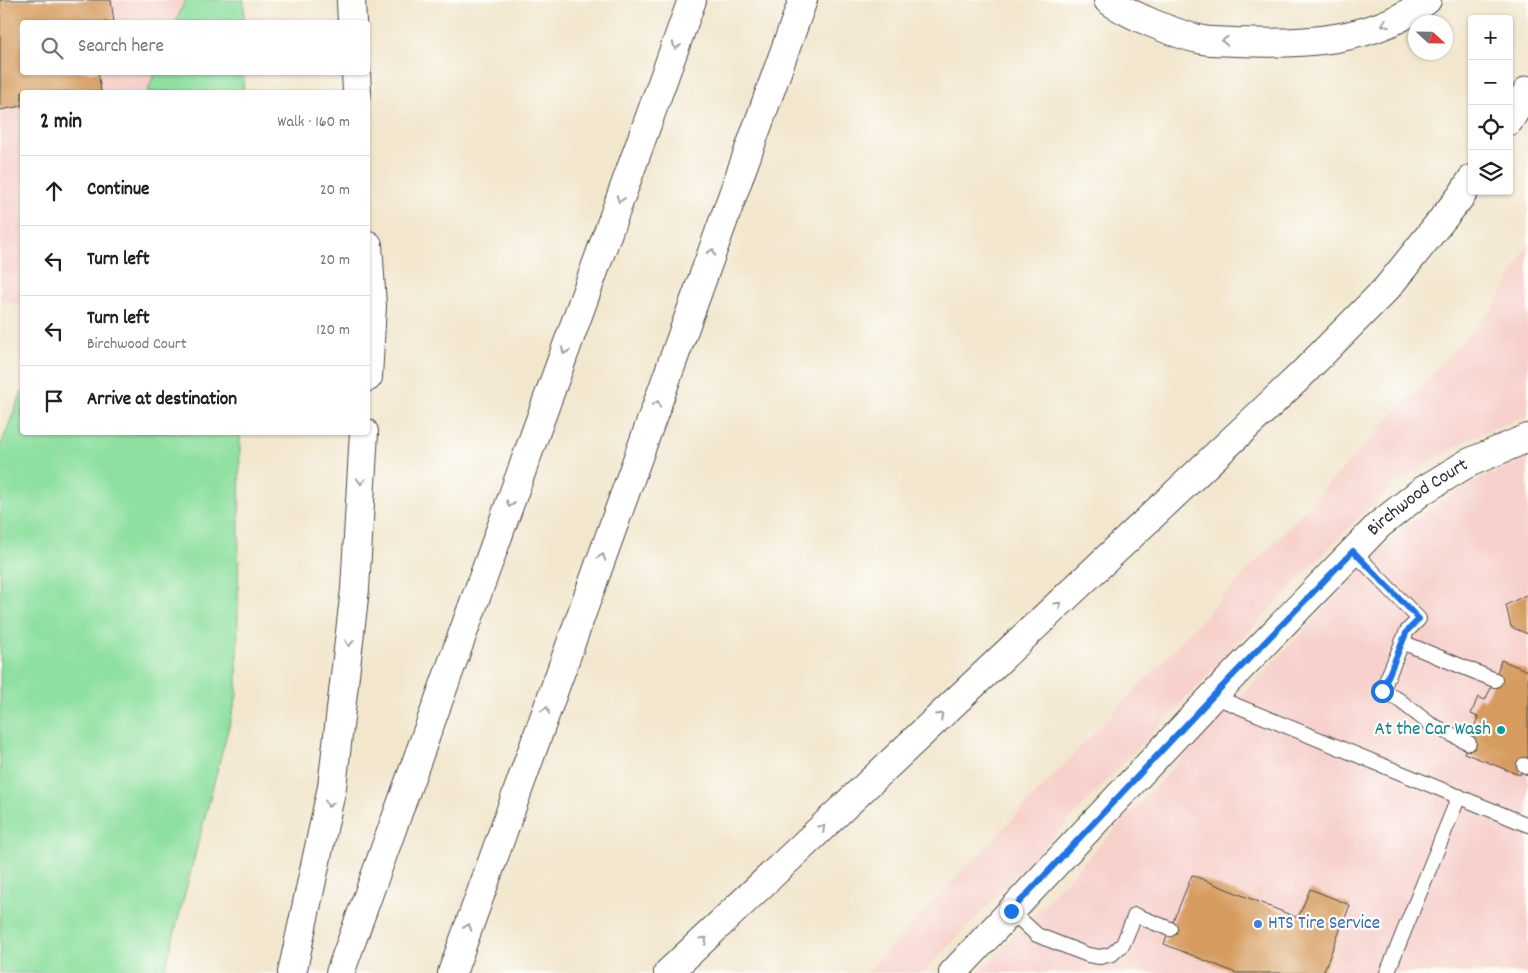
<!DOCTYPE html>
<html lang="en">
<head>
<meta charset="utf-8">
<style>
	:root { --surface:#fff; --page:#f2f2f2; --text:#202124; --muted:#757577; --line:#e0e0e0 }
	body { margin:0; font-family:Dekko,sans-serif; background:var(--page); color:var(--text) }
	.controls { position:absolute; right:15px; top:15px; display:grid; overflow:hidden; border-radius:5px; box-shadow:0 1px 4px #0004 }
	.controls button { width:45px; height:45px; display:grid; place-items:center; padding:0; border:0; border-bottom:1px solid var(--line); background:var(--surface); color:var(--text); font:25px sans-serif }
	.compass { position:absolute; left:1408px; top:15px; width:45px; height:45px; border-radius:50%; background:var(--surface); box-shadow:0 1px 4px #0004; rotate:112deg }
	.stop { position:absolute; width:15px; height:15px; margin:-11px; border:4px solid #1a73e8; border-radius:50%; background:#fff }
	.stop.end { background:#1a73e8; border-color:#fff; box-shadow:0 1px 5px #0008 }
	.list { margin:0; padding:0; list-style:none }
	h2 { display:flex; justify-content:space-between; align-items:center; height:65px; margin:0; padding:0 20px; font-size:21px }
	h2 small { font-size:16px; font-weight:400; color:var(--muted) }
	.list li { display:grid; grid-template-columns:32px 1fr auto; gap:15px; align-items:center; box-sizing:border-box; height:70px; padding:0 20px; border-top:1px solid var(--line) }
	.list b { display:block; font-size:19px; white-space:nowrap }
	.list p { margin:0; font-size:16px; white-space:nowrap; color:var(--muted) }
	.list em { font-size:16px; font-style:normal; color:var(--muted) }
	.icon { flex:none; width:28px; height:28px; fill:none; stroke:currentColor; stroke-width:2; stroke-linecap:round; stroke-linejoin:round }
	.map { position:relative; flex:none; width:1528px; height:973px; overflow:hidden }
	.search { position:absolute; background:var(--surface); box-shadow:0 1px 4px #0004; left:20px; top:20px; width:350px; height:55px; display:flex; align-items:center; gap:12px; box-sizing:border-box; padding:0 18px; border-radius:5px; color:var(--muted); font-size:19px }
	.panel { position:absolute; background:var(--surface); box-shadow:0 1px 4px #0004; left:20px; top:90px; width:350px; height:345px; border-radius:5px }
	.map>svg:first-child { display:block }
	.built { fill:#f7d0cb }
	.green { fill:#8ee0a0; stroke:#5c8666 }
	.building { fill:#d69c5e }
	.lines { fill:none; stroke-linecap:round; stroke-linejoin:round }
	.service-casing { stroke:#494743; stroke-width:16 }
	.minor-casing { stroke:#494743; stroke-width:30 }
	.motorway-casing { stroke:#494743; stroke-width:30 }
	.service { stroke:#fff; stroke-width:14 }
	.minor { stroke:#fff; stroke-width:28 }
	.motorway { stroke:#fff; stroke-width:28 }
	.oneway { stroke:#a0a0a0 }
	.route { stroke:#1a73e8; stroke-width:6 }
	.culture-dot { fill:#0f9aa8; stroke:#fdfcf7; stroke-width:2 }
	.shop-dot { fill:#3f7fe0; stroke:#fdfcf7; stroke-width:2 }
	.labels { text-anchor:middle; dominant-baseline:central; stroke-width:4.5; stroke-linejoin:round; paint-order:stroke }
	.street-label { font-size:19px; fill:#2b2b2b; stroke:#fdfcf7 }
	.culture-label { font-size:19px; fill:#0d838f; stroke:#fdfcf7; text-anchor:end }
	.shop-label { font-size:19px; fill:#366cbe; stroke:#fdfcf7; text-anchor:start }
</style>
</head>
<body>
<div class="map">
<svg width="1528" height="973" viewBox="0 0 1528 973">
	<rect width="100%" height="100%" fill="#fdfcf7"/>
	<filter id="ink" filterUnits="userSpaceOnUse"><feTurbulence type="fractalNoise" baseFrequency=".02" numOctaves="2"/><feDisplacementMap in="SourceGraphic" scale="10" xChannelSelector="R" yChannelSelector="G"/><feConvolveMatrix kernelMatrix="1 2 1 2 8 2 1 2 1" color-interpolation-filters="sRGB"/></filter>
	<filter id="wash" filterUnits="userSpaceOnUse"><feTurbulence type="fractalNoise" baseFrequency=".0096" numOctaves="4" result="noise"/><feDisplacementMap in="SourceGraphic" scale="20" xChannelSelector="R" yChannelSelector="G"/><feGaussianBlur stdDeviation="1.12" result="paint"/><feColorMatrix in="noise" values="0 0 0 0 0 0 0 0 0 0 0 0 0 0 0 0 0 1.4 0 .05"/><feComposite in="paint" operator="in"/></filter>
	<g filter="url(#wash)">
		<rect width="100%" height="100%" fill="#f2e6cd"/>
		<g class="built">
			<polygon points="0,0 185,0 176,22 22,22 22,72 155,73 147,92 22,92 22,307 0,298"/>
			<polygon points="1528,245 1528,415 1475,436 1438,457 1402,480 1368,508 1338,538 923,973 866,973 1191,631 1495,306"/>
			<polygon points="1528,458 1528,973 979,973 1373,557 1405,528 1440,502 1476,481"/>
		</g>
		<g class="green">
			<polygon points="185,0 244,0 244,22 176,22"/>
			<polygon points="155,73 244,73 243,92 147,92"/>
			<polygon points="22,391 22,432 240,433 237,695 164,973 0,973 0,447"/>
		</g>
		<g id="blocks">
			<g class="building">
				<polygon points="0,0 111,0 114,22 22,22 22,72 98,72 101,92 22,92 22,106 0,110"/>
				<polygon points="1528,594 1528,634 1511,627 1506,605"/>
				<polygon points="1501,660 1528,671 1528,755 1520,775 1464,753 1478,717 1471,714 1478,697 1485,700 1495,680"/>
				<polygon points="1192,875 1298,918 1310,889 1350,905 1323,973 1236,973 1164,944"/>
			</g>
		</g>
	</g>
	<g filter="url(#ink)">
		<use href="#blocks" fill-opacity="0" stroke="#494743" stroke-width="1"/>
		<g class="lines">
			<defs>
				<g id="service">
					<polyline points="1353,551 1419,619 1407,631 1382,691 1399,700 1430,724 1469,743"/>
					<polyline points="1402,642 1495,680"/>
					<polyline points="1213,696 1528,825"/>
					<polyline points="1524,765 1528,767"/>
					<polyline points="1011,911 1037,935 1088,955 1100,957 1112,954 1123,944 1135,915 1170,929"/>
					<polyline points="1387,973 1459,796"/>
				</g>
				<g id="minor">
					<path id="s1" d="M953 973 1213 696 1379 525 1422 491 1468 463 1528 438"/>
				</g>
				<g id="motorway">
					<polyline points="351,0 352,22"/>
					<path d="M1108 0C1129 15 1177 35 1203 40 1214 42 1226 41 1237 42 1300 45 1376 42 1427 0"/>
					<polyline points="356,72 357,92"/>
					<polyline points="1509,121 1528,90"/>
					<polyline points="368,245 372,306 368,377"/>
					<polyline points="292,973 332,787 355,589 364,432"/>
					<polyline points="340,973 692,0"/>
					<polyline points="452,973 803,0"/>
					<polyline points="668,973 1299,377 1387,288 1461,196 1472,179"/>
				</g>
			</defs>
			<use href="#service" class="service-casing"/>
			<use href="#minor" class="minor-casing"/>
			<use href="#motorway" class="motorway-casing"/>
			<use href="#service" class="service"/>
			<use href="#minor" class="minor"/>
			<use href="#motorway" class="motorway"/>
		</g>
		<defs><path id="oneway-chevron" d="M-2-3.5L2.5 0L-2 3.5" fill="none" stroke-width="1.6" stroke-linecap="round" stroke-linejoin="round" transform="scale(1.25)"/></defs>
		<g class="oneway">
			<use href="#oneway-chevron" transform="translate(1385 24) rotate(158)"/>
			<use href="#oneway-chevron" transform="translate(1225 41) rotate(-177)"/>
			<use href="#oneway-chevron" transform="translate(676 46) rotate(110)"/>
			<use href="#oneway-chevron" transform="translate(620 199) rotate(110)"/>
			<use href="#oneway-chevron" transform="translate(712 252) rotate(-70)"/>
			<use href="#oneway-chevron" transform="translate(565 351) rotate(110)"/>
			<use href="#oneway-chevron" transform="translate(657 404) rotate(-70)"/>
			<use href="#oneway-chevron" transform="translate(361 481) rotate(93)"/>
			<use href="#oneway-chevron" transform="translate(510 504) rotate(110)"/>
			<use href="#oneway-chevron" transform="translate(602 557) rotate(-70)"/>
			<use href="#oneway-chevron" transform="translate(1058 605) rotate(-43)"/>
			<use href="#oneway-chevron" transform="translate(349 643) rotate(97)"/>
			<use href="#oneway-chevron" transform="translate(546 710) rotate(-70)"/>
			<use href="#oneway-chevron" transform="translate(940 716) rotate(-43)"/>
			<use href="#oneway-chevron" transform="translate(329 804) rotate(102)"/>
			<use href="#oneway-chevron" transform="translate(822 828) rotate(-43)"/>
			<use href="#oneway-chevron" transform="translate(468 927) rotate(-70)"/>
			<use href="#oneway-chevron" transform="translate(704 940) rotate(-43)"/>
		</g>
	</g>
	<g class="lines" filter="url(#ink)">
		<polyline class="route" points="1011,911 1213,696 1353,551 1419,619 1407,631 1382,691"/>
	</g>
	<circle class="culture-dot" cx="1501" cy="730" r="5"/>
	<circle class="shop-dot" cx="1258" cy="924" r="5"/>
	<g class="labels">
		<g class="street-label">
			<text stroke="none"><textPath href="#s1" startOffset="666">Birchwood Court</textPath></text>
		</g>
		<g class="culture-label">
			<text x="1491" y="730">At the Car Wash</text>
		</g>
		<g class="shop-label">
			<text x="1268" y="924">HTS Tire Service</text>
		</g>
	</g>
</svg>
<div class="controls">
<button>+</button>
<button>−</button>
<button><svg class="icon" aria-label="locate" viewBox="0 0 24 24"><circle cx="12" cy="12" r="6"/><path d="M12 2v4M12 18v4M2 12h4M18 12h4"/></svg></button>
<button><svg class="icon" aria-label="layers" viewBox="0 0 24 24"><path d="M12 4l9 5-9 5-9-5zM3 14l9 5 9-5"/></svg></button>
</div>
<svg class="compass" viewBox="-18 -18 36 36"><path d="M0-13l5 13h-10z" fill="#e53935"/><path d="M0 13l5-13h-10z" fill="#757577"/></svg>
<div class="stop" style="left:1382px;top:691px"></div>
<div class="stop end" style="left:1011px;top:911px"></div>
<div class="search"><svg class="icon" aria-label="search" viewBox="0 0 24 24"><circle cx="10" cy="10" r="6"/><path d="M15 15l6 6"/></svg>Search here</div>
<section class="panel">
<h2>2 min<small>Walk · 160 m</small></h2>
<ul class="list">
<li><svg class="icon" aria-label="ahead" viewBox="0 0 24 24"><path d="M12 20V5M6 11l6-6 6 6"/></svg><div><b>Continue</b></div><em>20 m</em></li>
<li><svg class="icon" aria-label="left" viewBox="0 0 24 24"><path d="M17 20v-9H6M10 6l-5 5 5 5"/></svg><div><b>Turn left</b></div><em>20 m</em></li>
<li><svg class="icon" aria-label="left" viewBox="0 0 24 24"><path d="M17 20v-9H6M10 6l-5 5 5 5"/></svg><div><b>Turn left</b><p>Birchwood Court</p></div><em>120 m</em></li>
<li><svg class="icon" aria-label="arrive" viewBox="0 0 24 24"><path d="M6 21V4h12l-3 4 3 4H6"/></svg><div><b>Arrive at destination</b></div></li>
</ul>
</section>
</div>
</body>
</html>
